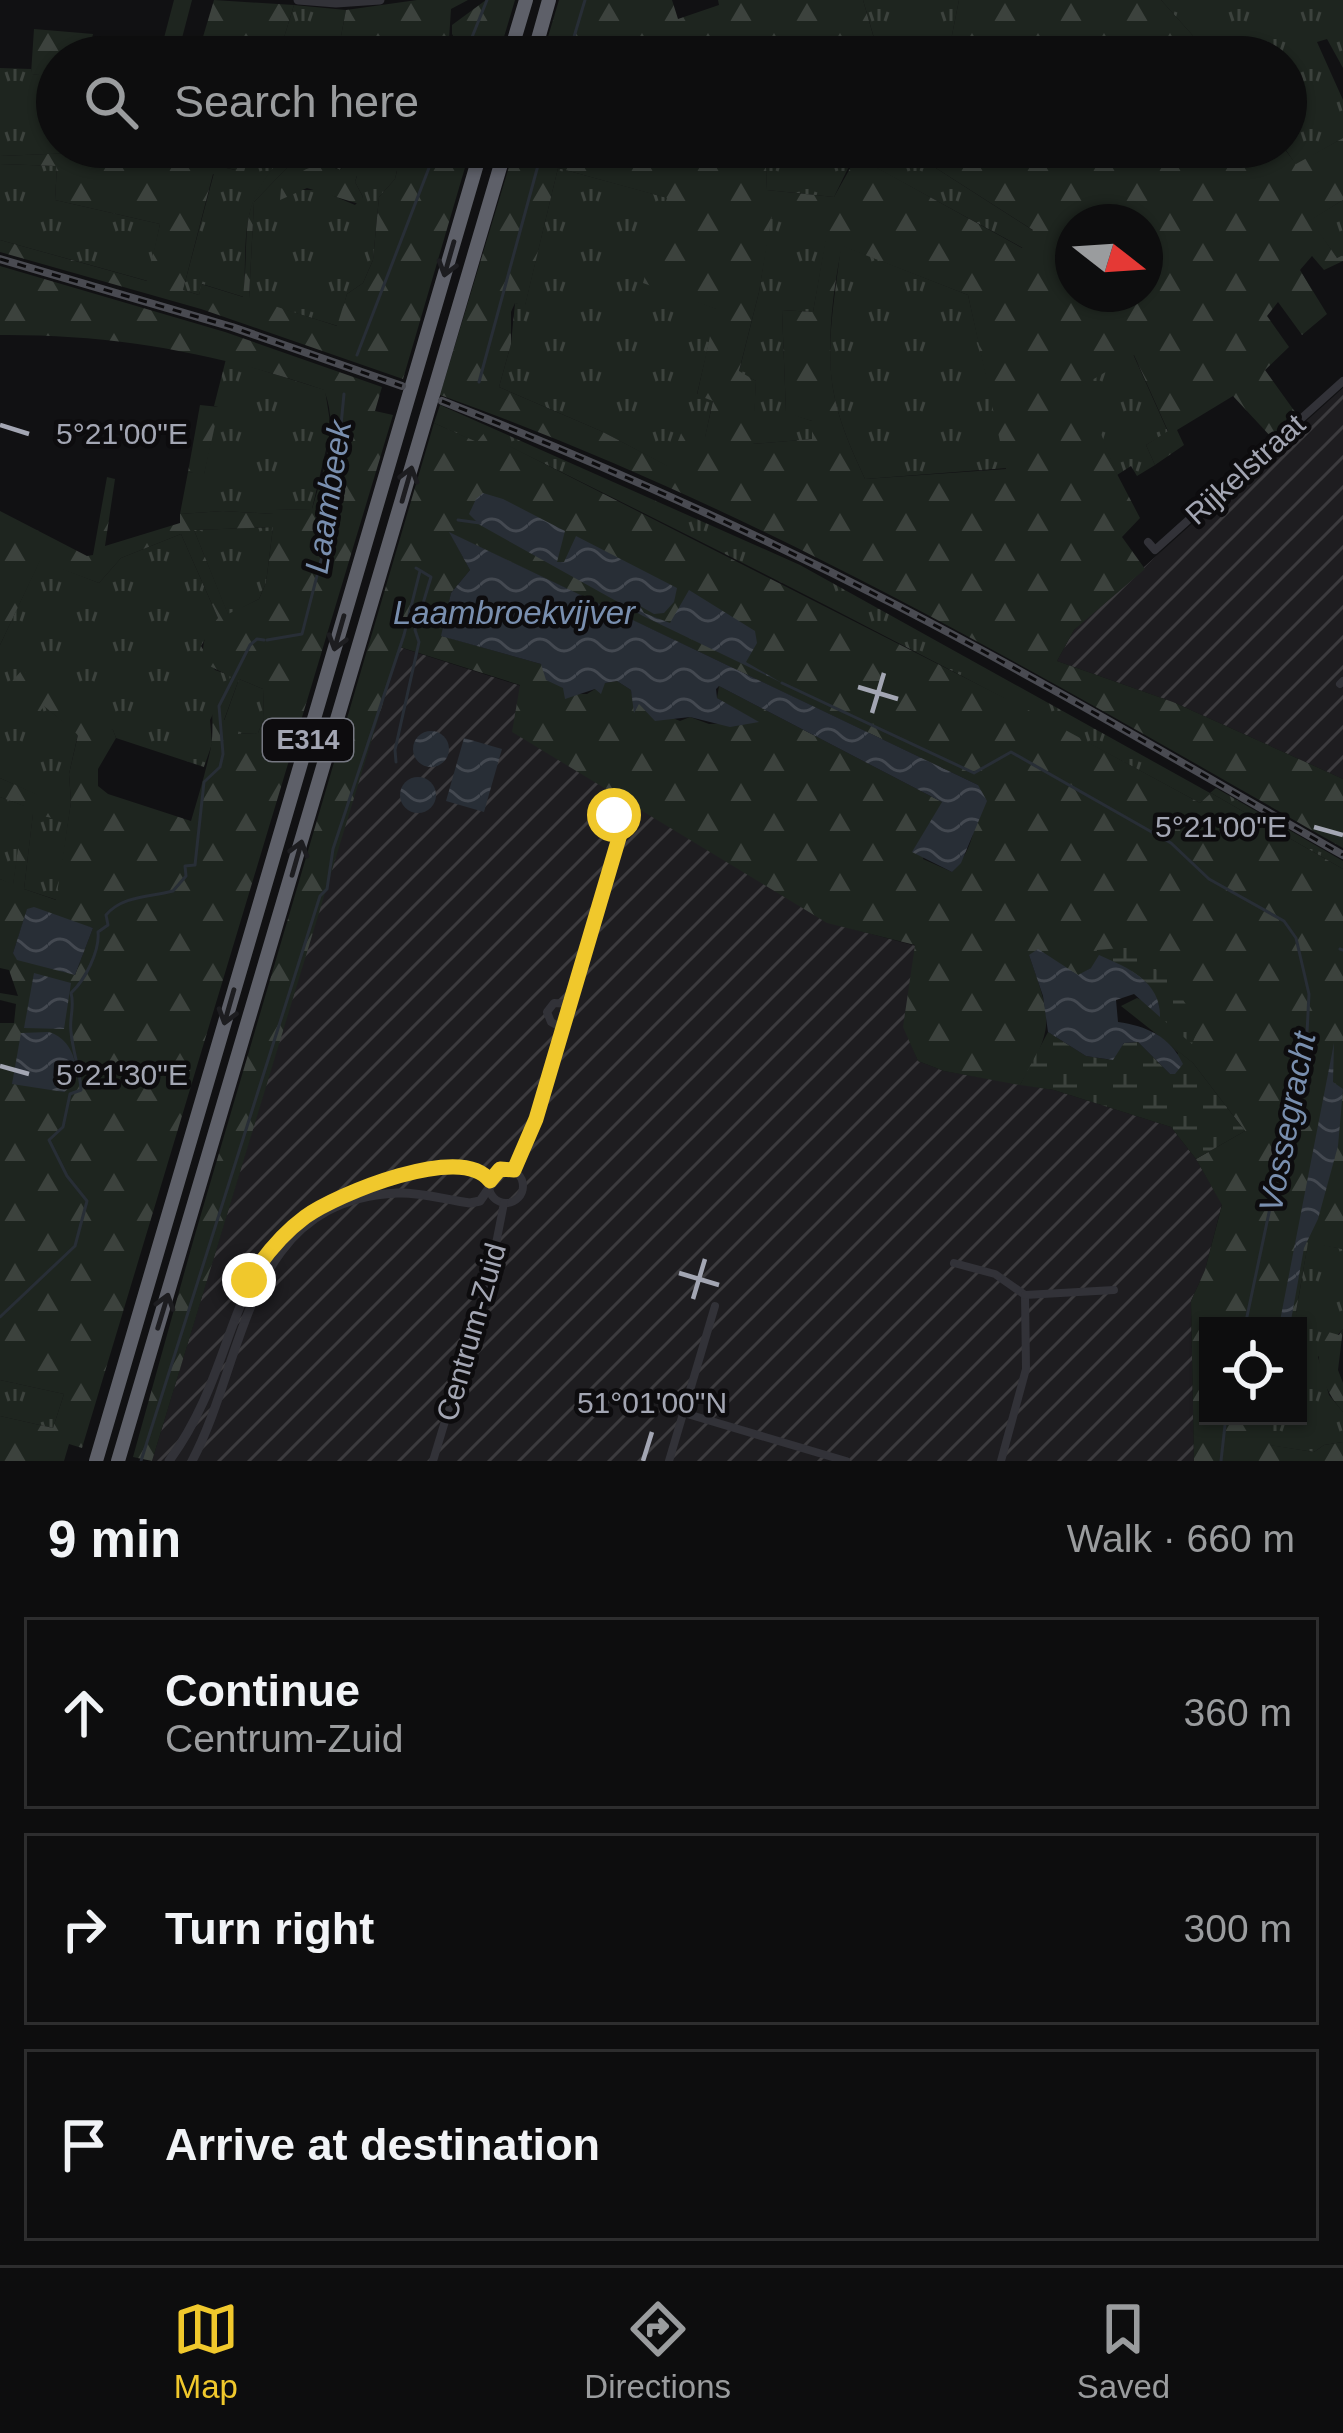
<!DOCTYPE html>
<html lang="en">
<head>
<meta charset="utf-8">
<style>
	:root { --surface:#0d0d0e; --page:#161617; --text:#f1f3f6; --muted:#9a9c9e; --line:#2d2d2e; --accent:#f0c82c }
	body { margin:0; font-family:Helvetica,sans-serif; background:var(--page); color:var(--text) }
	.controls { position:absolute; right:36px; bottom:36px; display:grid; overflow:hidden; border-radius:0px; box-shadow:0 3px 9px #0004 }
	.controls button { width:108px; height:108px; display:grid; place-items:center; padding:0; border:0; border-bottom:3px solid var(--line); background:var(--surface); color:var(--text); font:60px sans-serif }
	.compass { position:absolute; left:1055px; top:204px; width:108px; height:108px; border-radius:50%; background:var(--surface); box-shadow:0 3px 9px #0004; rotate:107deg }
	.stop { position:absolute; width:36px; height:36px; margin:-27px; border:9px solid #f0c82c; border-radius:50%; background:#fff }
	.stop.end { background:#f0c82c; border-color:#fff; box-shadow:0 3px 12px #0008 }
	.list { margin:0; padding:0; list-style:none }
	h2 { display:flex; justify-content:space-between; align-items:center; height:156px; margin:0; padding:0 48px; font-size:51px }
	h2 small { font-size:39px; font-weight:400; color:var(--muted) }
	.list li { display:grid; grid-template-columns:78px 1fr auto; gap:36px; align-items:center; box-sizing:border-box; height:192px; margin:0 24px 24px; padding:0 24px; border:3px solid var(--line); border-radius:0px }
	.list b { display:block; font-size:45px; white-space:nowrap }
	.list p { margin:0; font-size:39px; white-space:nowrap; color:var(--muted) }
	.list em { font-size:39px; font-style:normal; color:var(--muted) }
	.icon { flex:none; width:66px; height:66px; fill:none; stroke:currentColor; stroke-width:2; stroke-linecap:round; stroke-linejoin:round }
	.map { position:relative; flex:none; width:1343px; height:1461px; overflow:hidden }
	.search { position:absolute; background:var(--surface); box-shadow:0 3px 9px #0004; left:36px; right:36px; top:36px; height:132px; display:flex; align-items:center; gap:30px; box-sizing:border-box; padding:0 42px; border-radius:66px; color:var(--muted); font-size:45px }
	.sheet { height:804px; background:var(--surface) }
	nav { display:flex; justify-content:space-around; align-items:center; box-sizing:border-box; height:168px; border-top:3px solid var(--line); background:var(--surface); font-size:33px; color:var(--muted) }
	nav a { display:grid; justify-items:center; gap:6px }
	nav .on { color:var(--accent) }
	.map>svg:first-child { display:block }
	.industrial { fill:url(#industrial-furrows) }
	.grass { fill:url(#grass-tufts); fill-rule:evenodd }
	.forest { fill:url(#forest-firs); fill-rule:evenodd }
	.wetland { fill:url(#wetland-marsh) }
	.water { fill:url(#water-waves) }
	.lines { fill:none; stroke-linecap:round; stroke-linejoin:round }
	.stream { stroke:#282e36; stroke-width:3 }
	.minor { stroke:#323238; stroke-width:8 }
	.tertiary { stroke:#323238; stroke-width:9 }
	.motorway { stroke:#5e6069; stroke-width:14 }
	.rail-casing { stroke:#494a51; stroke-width:8 }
	.rail { stroke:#0d0c0e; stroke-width:3; stroke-dasharray:9; stroke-linecap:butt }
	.oneway { stroke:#1d1d20 }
	.route { stroke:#f0c82c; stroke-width:15 }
	.ticks { fill:none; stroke:#a3a6b3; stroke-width:4.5 }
	.labels { text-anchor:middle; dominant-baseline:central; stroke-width:9; stroke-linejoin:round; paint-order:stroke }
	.shield { fill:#0d0c0e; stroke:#767882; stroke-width:3 }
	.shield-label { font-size:27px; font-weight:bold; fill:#a3a6b3 }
	.street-label { font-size:30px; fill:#a3a6b3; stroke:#0d0c0e }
	.water-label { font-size:33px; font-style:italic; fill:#798faf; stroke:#0d0c0e }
	.ticks-label { font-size:30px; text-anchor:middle; fill:#a3a6b3; stroke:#0d0c0e; stroke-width:9; stroke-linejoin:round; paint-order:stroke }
</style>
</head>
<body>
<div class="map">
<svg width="1343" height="1461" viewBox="0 0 1343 1461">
	<defs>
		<pattern id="industrial-furrows" width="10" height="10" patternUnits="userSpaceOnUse" patternTransform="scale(3)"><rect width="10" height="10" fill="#1e1d20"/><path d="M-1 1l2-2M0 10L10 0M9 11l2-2" fill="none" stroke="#3c3b3e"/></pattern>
		<pattern id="grass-tufts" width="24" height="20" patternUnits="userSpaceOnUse" patternTransform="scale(3)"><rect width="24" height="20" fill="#1e251f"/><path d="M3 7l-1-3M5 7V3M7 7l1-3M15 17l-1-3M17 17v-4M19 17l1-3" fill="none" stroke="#3c423d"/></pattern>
		<pattern id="forest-firs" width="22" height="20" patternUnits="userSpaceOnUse" patternTransform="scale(3)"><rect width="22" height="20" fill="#1e251f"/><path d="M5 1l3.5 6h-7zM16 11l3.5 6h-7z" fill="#3c423d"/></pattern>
		<pattern id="wetland-marsh" width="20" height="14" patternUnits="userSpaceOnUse" patternTransform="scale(3)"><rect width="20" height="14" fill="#1e251f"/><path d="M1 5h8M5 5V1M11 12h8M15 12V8" fill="none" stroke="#3c423d"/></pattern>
		<pattern id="water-waves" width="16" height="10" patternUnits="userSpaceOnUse" patternTransform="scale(3)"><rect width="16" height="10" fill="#282e36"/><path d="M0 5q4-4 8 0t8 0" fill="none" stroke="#444951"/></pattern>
	</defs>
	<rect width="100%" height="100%" fill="#111113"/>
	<g class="industrial">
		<polygon points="1343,388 1343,779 1173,702 1057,661 1074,630"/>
		<polygon points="399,647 521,686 513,732 827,922 916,946 904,1027 918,1061 944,1071 1054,1090 1171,1127 1196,1159 1222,1204 1205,1270 1191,1301 1194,1461 152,1461"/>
	</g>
	<g class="grass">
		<polygon points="174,0 192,0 177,57 159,57"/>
		<polygon points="863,0 959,0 951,40 941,57 842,57 877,48"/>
		<polygon points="1161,0 1343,0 1343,68 1327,39 1317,42 1343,100 1343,138 1296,165 1284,147 1286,57 1212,57"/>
		<polygon points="294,5 346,10 337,57 278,57"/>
		<polygon points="0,68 31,69 32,74 57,77 57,147 73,147 73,153 0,156"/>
		<polygon points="154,147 242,147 236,170 153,151"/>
		<path d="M251 147H294C238 199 247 227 244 297L202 284 199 295 183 290 214 173 241 178Z"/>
		<path d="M307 147C347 147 366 141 397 170L395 179 379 197 373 260 363 283 347 294 338 326 249 299 254 202ZM313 164 329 165 340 170 344 164 357 176 355 182 363 197 355 205 320 190H299Z"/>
		<polygon points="765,147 862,147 854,156 834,197 767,190"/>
		<polygon points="874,147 903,147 1034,231 1023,248 862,160"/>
		<polygon points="0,164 57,166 55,200 160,224 148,281 0,240"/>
		<polygon points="558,168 668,198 644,282 717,309 697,394 713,400 705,438 669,467 601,431 499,387 511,344 515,303 525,305"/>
		<polygon points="1343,200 1343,255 1337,258 1310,220"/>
		<polygon points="773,202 832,207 813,312 782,310 786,412 812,421 813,439 752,444 756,381 739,372 759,292"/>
		<path d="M841 245 968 295 1007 468 865 479C852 451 838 420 833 389 825 343 836 291 841 245Z"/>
		<polygon points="1133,354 1168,432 1146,445 1155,465 1137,476 1131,466 1117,475 1081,386"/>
		<polygon points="226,359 325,390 331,428 312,509 275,510 274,514 223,511 180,514 188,472 204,474 218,407 214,406"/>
		<path d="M440 405 800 565 1210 793 1216 788 1343 861V869L1211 793 1200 803C964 675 725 552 484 434L478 443 434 423Z"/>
		<polygon points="273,527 266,583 259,599 228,615 194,530"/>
		<polygon points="181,534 218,618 201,646 215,670 232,676 210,720 212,744 204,767 116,738 113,730 43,705 78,734 69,774 71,802 57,900 24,889 33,813 59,805 0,778 0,645 40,560 99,583 121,558"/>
		<polygon points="239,679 263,689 264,718 258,733 237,734 224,721"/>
		<polygon points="0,797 25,806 13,885 0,879"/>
		<polygon points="1308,1242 1343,1249 1343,1329 1318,1357 1329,1395 1343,1412 1343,1442 1324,1445 1314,1452 1269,1445 1273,1416 1298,1416 1296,1313"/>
		<polygon points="0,1380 64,1394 53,1428 0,1416"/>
	</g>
	<g class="forest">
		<polygon points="214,0 294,5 278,57 197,57"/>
		<polygon points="417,0 468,0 451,9 448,54 453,57 337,57 346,10"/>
		<polygon points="486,0 515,0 498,57 465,57 452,34 452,25"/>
		<polygon points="559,0 672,0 678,19 719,5 718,0 863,0 877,49 842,57 542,57"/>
		<polygon points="959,0 1161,0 1212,57 941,57 951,40"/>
		<polygon points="34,29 93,34 88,57 57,57 57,77 31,74"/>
		<path d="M1343 138V200L1311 220 1337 258 1343 255V261L1324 270 1312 256 1300 270 1327 314 1302 335 1278 302 1267 316 1289 347 1265 370 1298 416 1273 439 1233 396 1177 430 1184 445 1155 465 1146 445 1168 431 1134 355 1082 386 1117 474 1140 518 1122 537 1145 569 1074 630 1057 661 1173 702 1343 779V848C1051 681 759 508 440 395L515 147H765L767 190 834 197 862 147H874L863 160 1022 248 1033 230 903 147H1283L1296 164ZM558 168 667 198 643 283 716 309 697 395 713 401 705 437 682 431 668 466 601 431 499 387 511 344V312L515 303 525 306ZM774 203 831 208 813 312 782 310 786 413 812 421V439L753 444 756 381 739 371 759 292ZM1073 222H1145V294H1073ZM842 246 968 295 1006 469 865 479C852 451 838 420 833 389 826 345 833 289 842 246Z"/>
		<path d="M73 147H154V151L235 170 242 147H251L242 179 213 174 183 290 199 295 201 284 243 297C251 225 234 202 294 147H307L254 202 249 298 337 326 347 294 363 283 373 260 379 197 395 179 397 171 378 152 362 147H471L403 379 201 309 0 252V240L147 281 160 224 55 200 57 166 0 164V156L72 153Z"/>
		<path d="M347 162 358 172 355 182 363 197 359 204 307 188 280 200 281 189C300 172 313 158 340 170Z"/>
		<path d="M0 266 225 332 382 387 375 411 393 415 82 1448 69 1444 64 1461H0V1416L53 1428 64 1394 0 1380V1023H14L16 1004 0 1000V993L18 996 9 970 0 968V879L13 884 24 806 0 797V778L59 804 57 819 33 814 24 889 56 900 71 802 69 774 78 735 44 706 37 716 24 715 3 703 0 695 22 670 113 730 116 738 98 769V786L108 794 191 821C198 798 206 771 211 747 216 716 204 703 231 677L204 663C201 642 205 634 218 618L181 534 121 558 99 583 40 561 0 645V511L87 556 93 555 107 477 115 479 105 546 180 523V514L223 511 273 514 274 510 312 509C323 470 340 430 324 390 217 353 113 334 0 335ZM273 527 266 583 259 599 228 614 194 530ZM239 679 263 689 264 718 258 733 238 734 236 722 224 720ZM27 910 93 928 75 975 13 953Z"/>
		<polygon points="200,405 219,407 204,475 188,472"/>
		<path d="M434 423 477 442 484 433 1034 713 1200 803 1211 793 1343 869V1249L1308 1243 1296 1312 1298 1326H1208V1416H1273L1270 1445 1314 1452 1324 1445 1343 1442V1461H1194L1191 1301 1205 1270 1222 1205 1196 1159 1245 1131 1193 1063 1121 1006 1137 998 1200 1024 1091 968 1078 976 1029 955C1051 1019 1056 1026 1020 1085L944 1071 918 1061 903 1027 915 945 827 923 512 732 520 685 400 647 152 1461 133 1457 194 1238ZM450 533 978 785C978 816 975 849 952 872L923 859 942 802 719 686 717 698 757 722 709 724 690 717 680 721 638 703 635 711 631 690 617 681 605 683 587 694H576L564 688 541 664 442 636 451 593 470 570Z"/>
		<path d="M1343 1329 1338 1370 1343 1383V1412C1323 1389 1311 1359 1325 1331L1339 1335Z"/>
	</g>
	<g class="wetland">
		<path d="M1132 947 1171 983 1200 1024 1192 1044 1160 1017C1161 982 1129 968 1100 956L1094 959 1097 950Z"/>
		<polygon points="1048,1032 1086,1056 1112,1060 1124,1043 1138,1042 1170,1074 1178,1053 1162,1038 1193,1063 1245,1131 1196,1159 1171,1127 1054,1090 1020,1085"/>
	</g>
	<g class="water">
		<polygon points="483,493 503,499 565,531 557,562 564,562 576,536 677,588 674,602 664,613 654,614 640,606 644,613 670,623 689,590 755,631 757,643 746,662 782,683 643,616 480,525 469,514 476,499"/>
		<polygon points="449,532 978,785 987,801 961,863 952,872 912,852 942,802 719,686 716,689 717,698 759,722 730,727 690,717 655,721 639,704 634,713 631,690 617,681 605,683 601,694 595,689 565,699 563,688 546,680 541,664 441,636 451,593 470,570"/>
		<circle cx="431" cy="749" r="18"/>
		<polygon points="464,738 502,749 484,812 446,801"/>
		<circle cx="418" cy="795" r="18"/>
		<polygon points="34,907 93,928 75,975 17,960 13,953 27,909"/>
		<path d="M1038 949 1078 975 1091 968 1099 955C1129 968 1161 982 1160 1017L1134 994 1116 1000 1118 1022C1146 1026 1170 1036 1183 1064L1175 1074H1170L1138 1042 1124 1043 1113 1060 1086 1056 1048 1032 1043 996 1029 955Z"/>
		<polygon points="34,973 71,983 64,1029 24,1028"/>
		<path d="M48 1032C73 1037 87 1078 64 1092L12 1084 21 1033Z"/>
		<polygon points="1334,1043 1333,1082 1343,1089 1338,1146 1318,1219 1304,1248 1290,1326 1279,1326"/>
	</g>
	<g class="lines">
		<g class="stream">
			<polyline points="464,57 487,0"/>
			<polyline points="568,57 585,0"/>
			<polyline points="357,355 437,147"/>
			<polyline points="479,382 543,147"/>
			<polyline points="458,520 480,523"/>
			<polyline points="267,640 302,634 328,533 321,513 338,456 344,394"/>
			<polyline points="782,683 974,773 1011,752 1171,843 1209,879 1284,921 1296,938 1309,994 1307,1033 1245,1326"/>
			<polyline points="396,762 395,750 419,642 415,630 431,577 416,568"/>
			<polyline points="1340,949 1343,950"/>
			<path d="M0 1317 75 1246 87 1201 67 1176 49 1140 63 1127 70 1094 81 1090C80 1070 73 1053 71 1032 69 1018 75 1007 71 993 85 980 100 951 98 932L108 925 106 915C122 896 149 897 173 891L186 876 185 866 195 865 204 782 220 767 223 754 219 706 250 645 257 639 264 640"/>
			<polyline points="141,1461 320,896 327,889 333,849 404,635 420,571"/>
			<polyline points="1221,1461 1226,1416"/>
		</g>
		<g class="minor">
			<polyline points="1148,542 1155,550 1343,381"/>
			<polyline points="1340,684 1343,681"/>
			<polyline points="562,1028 551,1022 547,1012 554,1003 569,1004"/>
			<circle cx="506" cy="1186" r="17"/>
			<polyline points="514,1170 536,1119 621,831 611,813"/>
			<polyline points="954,1263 995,1274 1025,1295 1026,1369 1001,1461"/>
			<polyline points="1025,1295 1114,1290"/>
			<polyline points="684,1413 846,1461"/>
			<polyline points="433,1461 491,1269 504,1203"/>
			<polyline points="669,1461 715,1306"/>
		</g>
		<g class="tertiary">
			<polyline points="298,0 336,3 380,0"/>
			<path d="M169 1461C253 1346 214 1232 382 1181 412 1172 451 1162 482 1171L489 1181"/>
			<path d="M192 1461C246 1360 244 1200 397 1193 422 1192 445 1200 470 1203L480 1201 489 1188"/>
		</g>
		<g class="motorway">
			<polyline points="509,57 526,0"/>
			<polyline points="533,57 549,0"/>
			<polyline points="96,1461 482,147"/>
			<polyline points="118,1461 506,147"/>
		</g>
		<defs>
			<g id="rail">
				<polyline points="0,259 232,327 402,386"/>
				<path d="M442 401C597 462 750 530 898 606 1049 684 1195 771 1343 855"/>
			</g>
		</defs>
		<use href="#rail" class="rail-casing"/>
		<use href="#rail" class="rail"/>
	</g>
	<defs><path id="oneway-shaft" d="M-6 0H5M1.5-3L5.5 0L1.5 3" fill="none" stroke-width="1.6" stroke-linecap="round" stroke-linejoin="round" transform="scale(3)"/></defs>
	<g class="oneway">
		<use href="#oneway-shaft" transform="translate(449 259) rotate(106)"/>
		<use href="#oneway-shaft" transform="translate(407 484) rotate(-74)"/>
		<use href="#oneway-shaft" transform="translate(339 633) rotate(106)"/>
		<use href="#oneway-shaft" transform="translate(297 858) rotate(-74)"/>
		<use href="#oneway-shaft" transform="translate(229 1007) rotate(106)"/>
		<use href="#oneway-shaft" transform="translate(163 1311) rotate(-73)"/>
	</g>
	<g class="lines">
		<path class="route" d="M249 1280C264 1256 282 1234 305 1217 337 1194 462 1142 490 1181L500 1169 514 1170 536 1119 621 831 614 815"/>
	</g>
	<path class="ticks" d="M0 425 29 434M858 687 898 699M872 713 884 673M1314 827 1343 835M0 1066 29 1074M679 1273 719 1285M693 1299 705 1259M643 1461 652 1432"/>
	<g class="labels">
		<rect class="shield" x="263" y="719" width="90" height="42" rx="9"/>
		<g class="shield-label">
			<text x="308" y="740">E314</text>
		</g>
		<g class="street-label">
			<text transform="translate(1245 469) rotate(-42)">Rijkelstraat</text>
			<text transform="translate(471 1332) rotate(-74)">Centrum-Zuid</text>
		</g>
		<g class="water-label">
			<text transform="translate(328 497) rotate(-81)">Laambeek</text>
			<text x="514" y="612">Laambroekvijver</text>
			<text transform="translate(1287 1122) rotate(-79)">Vossegracht</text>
		</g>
	</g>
	<g class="ticks-label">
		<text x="122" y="444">5°21'00"E</text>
		<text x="1221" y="837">5°21'00"E</text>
		<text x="122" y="1085">5°21'30"E</text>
		<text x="652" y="1413">51°01'00"N</text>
	</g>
</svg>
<div class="controls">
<button><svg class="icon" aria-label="locate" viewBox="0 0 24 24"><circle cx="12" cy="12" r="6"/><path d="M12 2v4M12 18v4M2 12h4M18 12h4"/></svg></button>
</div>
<svg class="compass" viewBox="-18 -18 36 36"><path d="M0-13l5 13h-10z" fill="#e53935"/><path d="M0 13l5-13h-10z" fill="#9a9c9e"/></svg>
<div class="stop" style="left:614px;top:815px"></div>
<div class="stop end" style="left:249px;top:1280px"></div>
<div class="search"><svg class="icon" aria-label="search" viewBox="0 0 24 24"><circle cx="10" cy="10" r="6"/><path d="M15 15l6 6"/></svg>Search here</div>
</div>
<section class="sheet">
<h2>9 min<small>Walk · 660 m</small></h2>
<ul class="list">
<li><svg class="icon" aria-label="ahead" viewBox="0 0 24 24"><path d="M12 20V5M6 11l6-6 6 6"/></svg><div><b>Continue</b><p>Centrum-Zuid</p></div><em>360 m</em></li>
<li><svg class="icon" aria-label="right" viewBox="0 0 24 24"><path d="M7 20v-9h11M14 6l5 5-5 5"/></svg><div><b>Turn right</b></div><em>300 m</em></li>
<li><svg class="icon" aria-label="arrive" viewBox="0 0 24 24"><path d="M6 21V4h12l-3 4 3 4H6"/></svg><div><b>Arrive at destination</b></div></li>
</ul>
</section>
<nav>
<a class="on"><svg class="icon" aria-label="map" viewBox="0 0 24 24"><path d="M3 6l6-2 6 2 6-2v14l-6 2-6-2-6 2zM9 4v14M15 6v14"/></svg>Map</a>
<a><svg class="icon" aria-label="directions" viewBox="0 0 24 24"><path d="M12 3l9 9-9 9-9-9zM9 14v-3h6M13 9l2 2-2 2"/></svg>Directions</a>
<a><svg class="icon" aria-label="saved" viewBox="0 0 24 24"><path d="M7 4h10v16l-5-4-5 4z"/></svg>Saved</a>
</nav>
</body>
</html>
